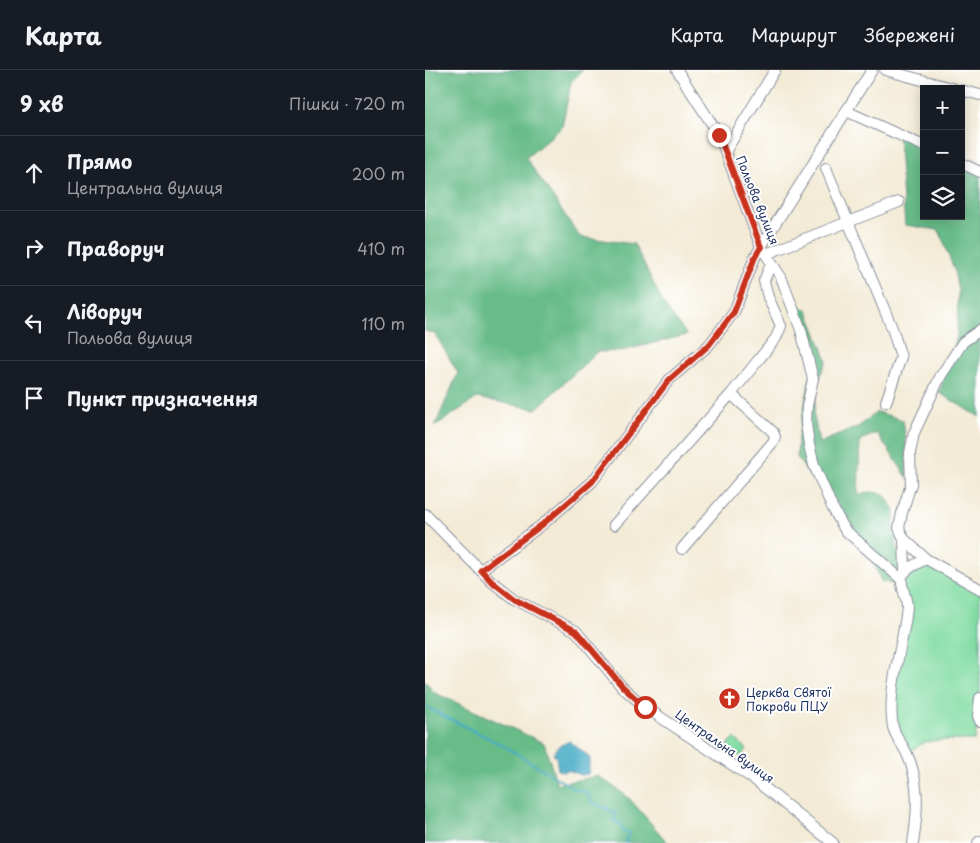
<!DOCTYPE html>
<html lang="uk">
<head>
<meta charset="utf-8">
<style>
	:root { --surface:#171b24; --page:#242831; --text:#f1f3f6; --muted:#9ea1a6; --line:#363941 }
	body { margin:0; font-family:"Playpen Sans",sans-serif; background:var(--page); color:var(--text) }
	.controls { position:absolute; right:15px; top:15px; display:grid; overflow:hidden; border-radius:0px; box-shadow:0 2px 12px #0003 }
	.controls button { width:45px; height:45px; display:grid; place-items:center; padding:0; border:0; border-bottom:1px solid var(--line); background:var(--surface); color:var(--text); font:25px sans-serif }
	.stop { position:absolute; width:15px; height:15px; margin:-11px; border:4px solid #c8321e; border-radius:50%; background:#fff }
	.stop.end { background:#c8321e; border-color:#fff; box-shadow:0 1px 5px #0008 }
	.list { margin:0; padding:0; list-style:none }
	h2 { display:flex; justify-content:space-between; align-items:center; height:65px; margin:0; padding:0 20px; font-size:21px }
	h2 small { font-size:16px; font-weight:400; color:var(--muted) }
	.list li { display:grid; grid-template-columns:32px 1fr auto; gap:15px; align-items:center; box-sizing:border-box; height:75px; padding:0 20px; border-top:1px solid var(--line) }
	.list b { display:block; font-size:19px; white-space:nowrap }
	.list p { margin:0; font-size:16px; white-space:nowrap; color:var(--muted) }
	.list em { font-size:16px; font-style:normal; color:var(--muted) }
	.icon { flex:none; width:28px; height:28px; fill:none; stroke:currentColor; stroke-width:2; stroke-linecap:round; stroke-linejoin:round }
	.map { position:relative; flex:none; width:555px; height:773px; overflow:hidden }
	header { display:flex; align-items:center; gap:30px; box-sizing:border-box; height:70px; padding:0 25px; background:var(--surface); border-bottom:1px solid var(--line) }
	header strong { font-size:24px }
	nav { display:flex; gap:28px; margin-inline-start:auto; font-size:18px }
	main { display:flex }
	aside { flex:1; background:var(--surface) }
	.map>svg:first-child { display:block }
	.green { fill:#81dca2; stroke:#4e8680 }
	.forest { fill:#68bc88; stroke:#427673 }
	.water { fill:#45abc5; stroke:#306d92 }
	.lines { fill:none; stroke-linecap:round; stroke-linejoin:round }
	.stream { stroke:#45abc5; stroke-width:2 }
	.minor-casing { stroke:#878d9a; stroke-width:12 }
	.minor { stroke:#fff; stroke-width:10 }
	.route { stroke:#c8321e; stroke-width:6 }
	.labels { text-anchor:middle; dominant-baseline:central; stroke-width:4; stroke-linejoin:round; paint-order:stroke }
	.street-label { font-size:12px; fill:#1b2f5e; stroke:#fff }
	.poi-label { font-size:12px; fill:#1b2f5e; stroke:#fff; text-anchor:start }
</style>
</head>
<body>
<header>
<strong>Карта</strong>
<nav><a>Карта</a><a>Маршрут</a><a>Збережені</a></nav>
</header>
<main>
<aside>
<h2>9 хв<small>Пішки · 720 m</small></h2>
<ul class="list">
<li><svg class="icon" aria-label="ahead" viewBox="0 0 24 24"><path d="M12 20V5M6 11l6-6 6 6"/></svg><div><b>Прямо</b><p>Центральна вулиця</p></div><em>200 m</em></li>
<li><svg class="icon" aria-label="right" viewBox="0 0 24 24"><path d="M7 20v-9h11M14 6l5 5-5 5"/></svg><div><b>Праворуч</b></div><em>410 m</em></li>
<li><svg class="icon" aria-label="left" viewBox="0 0 24 24"><path d="M17 20v-9H6M10 6l-5 5 5 5"/></svg><div><b>Ліворуч</b><p>Польова вулиця</p></div><em>110 m</em></li>
<li><svg class="icon" aria-label="arrive" viewBox="0 0 24 24"><path d="M6 21V4h12l-3 4 3 4H6"/></svg><div><b>Пункт призначення</b></div></li>
</ul>
</aside>
<div class="map">
<svg width="555" height="773" viewBox="0 0 555 773">
	<rect width="100%" height="100%" fill="#fff"/>
	<filter id="ink" filterUnits="userSpaceOnUse"><feTurbulence type="fractalNoise" baseFrequency=".02" numOctaves="2"/><feDisplacementMap in="SourceGraphic" scale="10" xChannelSelector="R" yChannelSelector="G"/><feConvolveMatrix kernelMatrix="1 2 1 2 8 2 1 2 1" color-interpolation-filters="sRGB"/></filter>
	<filter id="wash" filterUnits="userSpaceOnUse"><feTurbulence type="fractalNoise" baseFrequency=".0096" numOctaves="4" result="noise"/><feDisplacementMap in="SourceGraphic" scale="20" xChannelSelector="R" yChannelSelector="G"/><feGaussianBlur stdDeviation="1.12" result="paint"/><feColorMatrix in="noise" values="0 0 0 0 0 0 0 0 0 0 0 0 0 0 0 0 0 1.4 0 .05"/><feComposite in="paint" operator="in"/></filter>
	<g filter="url(#wash)">
		<rect width="100%" height="100%" fill="#f3ebd6"/>
		<g class="green">
			<polygon points="501,489 555,519 555,628 550,670 515,670 499,672 482,684 466,640 482,535 476,509"/>
			<polygon points="309,668 322,679 315,687 302,676"/>
		</g>
		<g class="forest">
			<polygon points="0,0 158,0 146,12 137,57 101,88 155,167 209,174 239,235 262,265 196,281 172,282 111,339 52,328 10,356 33,303 10,264 0,261"/>
			<polygon points="473,65 499,76 499,146 536,146 536,93 555,102 555,347 514,323 532,266 533,221 529,200 514,160 480,155"/>
			<polygon points="374,237 382,239 402,290 392,315 389,346 394,373 433,357 452,342 478,350 481,370 482,407 452,363 435,370 433,424 447,422 459,424 470,441 468,463 476,489 472,516 456,511 440,472 405,424 386,408 372,387 373,367 388,295"/>
			<polygon points="0,610 8,622 119,673 132,714 173,706 203,727 243,773 0,773"/>
		</g>
		<path class="water" d="M144 671C151 677 159 681 165 688L163 704 155 705 143 700 138 702 133 700 131 686 128 685 132 678Z"/>
		<g class="lines">
			<polyline class="stream" points="0,635 5,639 77,675 150,719 163,723 167,733 190,742 189,751 195,753 198,762 205,762 200,772 202,773"/>
		</g>
	</g>
	<g filter="url(#ink)">
		<g class="lines">
			<defs>
				<g id="minor">
					<polyline points="252,0 294,65 336,177 356,207 376,260 388,309 382,336 381,353 384,375 389,395 407,437 420,460 476,509"/>
					<polyline points="460,0 530,19"/>
					<polyline points="536,20 555,25"/>
					<polyline points="421,41 499,76"/>
					<polyline points="300,82 350,0"/>
					<polyline points="536,93 555,102"/>
					<polyline points="401,98 467,258 476,287 461,332"/>
					<polyline points="341,184 474,132"/>
					<polyline points="0,444 66,511 89,529 151,561 197,617 220,637 330,710 408,773"/>
					<polyline points="189,455 306,324 351,268 356,256 343,227 339,211 346,193"/>
					<polyline points="479,469 501,489 555,519"/>
					<polyline points="257,479 348,372 350,367 348,362 306,324"/>
					<polyline points="56,500 118,454 167,412 244,310 284,275 309,242 330,187 342,167 447,0"/>
					<polyline points="480,501 479,469 474,458 477,443 486,414 485,383 489,363 515,307 538,272 555,260"/>
					<polyline points="555,628 553,646 555,651"/>
					<path d="M488 773C493 742 495 713 482 684 478 675 470 666 468 657 461 620 479 574 482 537 482 527 475 516 477 507 480 498 492 494 501 489"/>
					<polyline points="553,773 555,771"/>
				</g>
			</defs>
			<use href="#minor" class="minor-casing"/>
			<use href="#minor" class="minor"/>
		</g>
	</g>
	<g class="lines" filter="url(#ink)">
		<polyline class="route" points="220,637 198,617 151,561 89,529 66,511 56,500 118,454 167,412 244,310 284,275 309,242 330,187 336,177 294,65"/>
	</g>
	<defs>
		<symbol id="church-disc" viewBox="-11 -11 22 22"><circle r="9.5" fill="#c8321e" stroke="#fff"/><path d="M-1.2-6h2.4v3.5h3.3v2.4h-3.3V6h-2.4V-.1h-3.3v-2.4h3.3Z" fill="#fff"/></symbol>
	</defs>
	<g fill-rule="evenodd">
		<use href="#church-disc" x="292" y="616" width="25" height="25"/>
	</g>
	<g class="labels">
		<g class="street-label">
			<text transform="translate(333 130) rotate(68)">Польова вулиця</text>
			<text transform="translate(300 676) rotate(35)">Центральна вулиця</text>
		</g>
		<g class="poi-label">
			<text x="321" y="622">Церква Святої<tspan x="321" dy="14">Покрови ПЦУ</tspan></text>
		</g>
	</g>
</svg>
<div class="controls">
<button>+</button>
<button>−</button>
<button><svg class="icon" aria-label="layers" viewBox="0 0 24 24"><path d="M12 4l9 5-9 5-9-5zM3 14l9 5 9-5"/></svg></button>
</div>
<div class="stop" style="left:220px;top:637px"></div>
<div class="stop end" style="left:294px;top:65px"></div>
</div>
</main>
</body>
</html>
